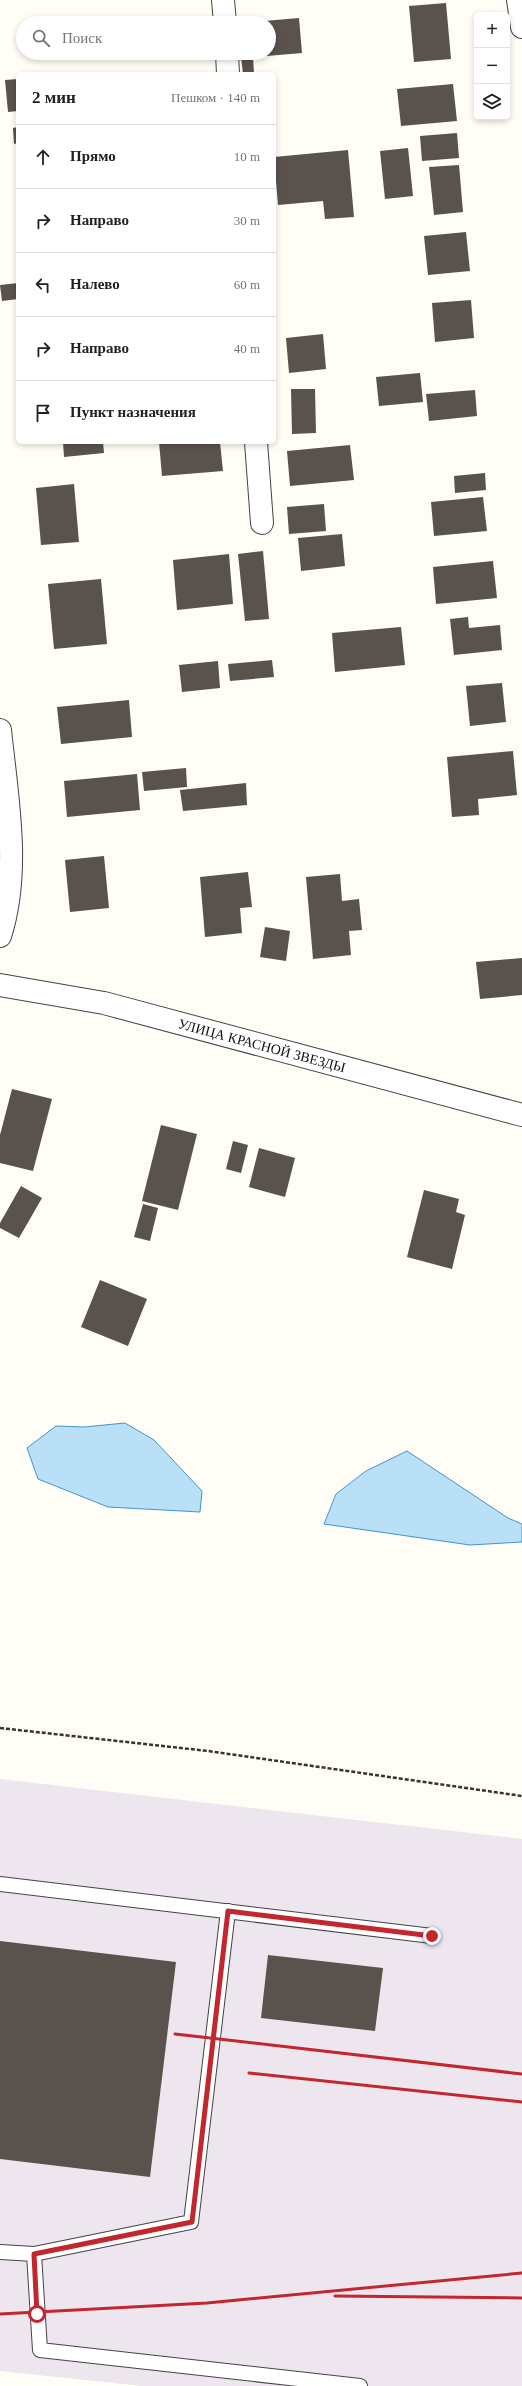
<!DOCTYPE html>
<html lang="ru">
<head>
<meta charset="utf-8">
<style>
	:root { --surface:#fff; --page:#f2f2f2; --text:#202124; --muted:#757577; --line:#e0e0e0 }
	body { margin:0; font-family:Georgia,serif; background:var(--page); color:var(--text) }
	.controls { position:absolute; right:12px; top:12px; display:grid; overflow:hidden; border-radius:6px; box-shadow:0 2px 6px #0003 }
	.controls button { width:36px; height:36px; display:grid; place-items:center; padding:0; border:0; border-bottom:1px solid var(--line); background:var(--surface); color:var(--text); font:20px sans-serif }
	.stop { position:absolute; width:12px; height:12px; margin:-9px; border:3px solid #c4262e; border-radius:50%; background:#fff }
	.stop.end { background:#c4262e; border-color:#fff; box-shadow:0 1px 4px #0008 }
	.list { margin:0; padding:0; list-style:none }
	h2 { display:flex; justify-content:space-between; align-items:center; height:52px; margin:0; padding:0 16px; font-size:17px }
	h2 small { font-size:13px; font-weight:400; color:var(--muted) }
	.list li { display:grid; grid-template-columns:26px 1fr auto; gap:12px; align-items:center; box-sizing:border-box; height:64px; padding:0 16px; border-top:1px solid var(--line) }
	.list b { display:block; font-size:15px; white-space:nowrap }
	.list em { font-size:13px; font-style:normal; color:var(--muted) }
	.icon { flex:none; width:22px; height:22px; fill:none; stroke:currentColor; stroke-width:2; stroke-linecap:round; stroke-linejoin:round }
	.map { position:relative; flex:none; width:522px; height:2386px; overflow:hidden }
	.search { position:absolute; background:var(--surface); box-shadow:0 2px 6px #0003; left:16px; top:16px; width:260px; height:44px; display:flex; align-items:center; gap:10px; box-sizing:border-box; padding:0 14px; border-radius:22px; color:var(--muted); font-size:15px }
	.panel { position:absolute; background:var(--surface); box-shadow:0 2px 6px #0003; left:16px; top:72px; width:260px; height:372px; border-radius:6px }
	.map>svg:first-child { display:block }
	.industrial { fill:#eee6ef }
	.water { fill:#b9e0f7; stroke:#3f96cf }
	.building { fill:#5a524d }
	.lines { fill:none; stroke-linecap:round; stroke-linejoin:round }
	.service-casing { stroke:#444; stroke-width:16 }
	.minor-casing { stroke:#444; stroke-width:24 }
	.path { stroke:#333; stroke-width:2.5; stroke-dasharray:4 2; stroke-linecap:butt }
	.service { stroke:#fff; stroke-width:14 }
	.minor { stroke:#fff; stroke-width:22 }
	.rail { stroke:#c4262e; stroke-width:3 }
	.route { stroke:#c4262e; stroke-width:5 }
	.labels { text-anchor:middle; dominant-baseline:central; stroke-width:4; stroke-linejoin:round; paint-order:stroke }
	.street-label { font-size:14px; fill:#111; stroke:#fff }
</style>
</head>
<body>
<div class="map">
<svg width="522" height="2386" viewBox="0 0 522 2386">
	<rect width="100%" height="100%" fill="#fffdf5"/>
	<polygon class="industrial" points="0,1779 522,1839 522,2386 142,2386 0,2371"/>
	<g class="water">
		<polygon points="125,1423 154,1440 202,1491 200,1512 108,1507 38,1479 27,1448 56,1426 84,1427"/>
		<polygon points="407,1451 508,1518 522,1524 522,1542 470,1545 324,1524 336,1494 366,1471"/>
	</g>
	<g class="building">
		<polygon points="446,3 451,59 414,62 409,6"/>
		<polygon points="299,18 302,53 267,56 267,53 269,53 269,23 264,21"/>
		<polygon points="253,56 254,74 243,74 241,57"/>
		<polygon points="18,79 18,111 8,112 5,80"/>
		<polygon points="453,84 457,121 401,126 397,89"/>
		<polygon points="18,127 18,143 14,144 13,128"/>
		<polygon points="457,133 459,158 422,161 420,136"/>
		<polygon points="408,148 413,196 385,199 380,151"/>
		<polygon points="348,150 354,217 325,219 323,201 278,205 274,157"/>
		<polygon points="459,165 463,212 434,215 429,167"/>
		<polygon points="466,232 470,271 428,275 424,236"/>
		<polygon points="18,283 18,299 2,301 0,285"/>
		<polygon points="471,300 474,338 435,342 432,303"/>
		<polygon points="323,334 326,369 289,373 286,338"/>
		<polygon points="420,373 423,402 379,406 376,377"/>
		<polygon points="291,389 315,389 316,433 292,434"/>
		<polygon points="475,390 477,416 429,421 426,394"/>
		<polygon points="63,442 103,442 104,453 64,457"/>
		<polygon points="159,442 220,442 223,471 162,476"/>
		<polygon points="350,445 354,480 290,486 287,451"/>
		<polygon points="485,473 486,490 455,493 454,476"/>
		<polygon points="74,484 79,542 41,545 36,488"/>
		<polygon points="483,497 487,531 434,536 431,502"/>
		<polygon points="324,504 326,531 289,534 287,507"/>
		<polygon points="342,534 345,566 301,571 298,538"/>
		<polygon points="263,551 269,619 245,621 238,554"/>
		<polygon points="229,554 233,604 177,610 173,560"/>
		<polygon points="493,561 497,598 436,604 433,567"/>
		<polygon points="101,579 107,644 54,649 48,584"/>
		<polygon points="468,617 469,628 500,625 502,650 454,655 450,619"/>
		<polygon points="401,627 405,665 335,672 332,633"/>
		<polygon points="272,660 274,677 230,681 228,664"/>
		<polygon points="218,661 220,688 182,692 179,665"/>
		<polygon points="502,683 506,722 470,726 466,686"/>
		<polygon points="129,700 132,737 61,744 57,707"/>
		<polygon points="513,751 517,795 478,799 479,815 452,817 447,757"/>
		<polygon points="186,768 187,787 144,791 142,772"/>
		<polygon points="137,774 140,810 67,817 64,781"/>
		<polygon points="246,783 247,805 183,811 180,790"/>
		<polygon points="104,856 109,908 70,912 65,860"/>
		<polygon points="248,872 252,907 240,908 242,933 205,937 200,877"/>
		<polygon points="340,874 342,901 359,899 362,930 349,931 351,955 313,959 306,877"/>
		<polygon points="265,927 290,931 286,961 260,957"/>
		<polygon points="522,958 522,995 480,999 476,962"/>
		<polygon points="12,1089 52,1099 33,1171 0,1163 0,1135"/>
		<polygon points="161,1125 197,1134 178,1210 142,1201"/>
		<polygon points="233,1141 248,1145 241,1173 226,1169"/>
		<polygon points="259,1148 295,1158 285,1197 249,1187"/>
		<polygon points="21,1186 42,1198 19,1238 0,1228 0,1223"/>
		<polygon points="424,1190 459,1199 456,1212 465,1215 452,1269 407,1257"/>
		<polygon points="143,1204 158,1208 150,1241 134,1237"/>
		<polygon points="100,1280 147,1299 128,1346 81,1327"/>
		<polygon points="0,1941 176,1962 150,2177 0,2159"/>
		<polygon points="268,1955 383,1968 375,2031 261,2018"/>
	</g>
	<g class="lines">
		<defs>
			<g id="service">
				<polyline points="0,1884 432,1936"/>
				<polyline points="0,2252 34,2254 191,2222 228,1911"/>
				<polyline points="34,2254 40,2350 360,2386"/>
			</g>
			<g id="minor">
				<polyline points="223,0 225,23"/>
				<polyline points="518,0 522,27"/>
				<polyline points="227,53 228,74"/>
				<polyline points="256,442 262,523"/>
				<path d="M0 730C7 797 21 871 0 936"/>
				<path id="s1" d="M0 985 104 1003 522 1115"/>
			</g>
		</defs>
		<use href="#service" class="service-casing"/>
		<use href="#minor" class="minor-casing"/>
		<polyline class="path" points="0,1728 208,1751 522,1796"/>
		<use href="#service" class="service"/>
		<use href="#minor" class="minor"/>
		<g class="rail">
			<polyline points="175,2034 522,2074"/>
			<polyline points="249,2073 522,2102"/>
			<polyline points="335,2296 522,2298"/>
			<polyline points="0,2314 207,2303 522,2273"/>
		</g>
	</g>
	<g class="lines">
		<polyline class="route" points="37,2314 34,2254 192,2222 228,1911 432,1936"/>
	</g>
	<g class="labels">
		<g class="street-label">
			<text stroke="none"><textPath href="#s1" startOffset="269">УЛИЦА КРАСНОЙ ЗВЕЗДЫ</textPath></text>
		</g>
	</g>
</svg>
<div class="controls">
<button>+</button>
<button>−</button>
<button><svg class="icon" aria-label="layers" viewBox="0 0 24 24"><path d="M12 4l9 5-9 5-9-5zM3 14l9 5 9-5"/></svg></button>
</div>
<div class="stop" style="left:37px;top:2314px"></div>
<div class="stop end" style="left:432px;top:1936px"></div>
<div class="search"><svg class="icon" aria-label="search" viewBox="0 0 24 24"><circle cx="10" cy="10" r="6"/><path d="M15 15l6 6"/></svg>Поиск</div>
<section class="panel">
<h2>2 мин<small>Пешком · 140 m</small></h2>
<ul class="list">
<li><svg class="icon" aria-label="ahead" viewBox="0 0 24 24"><path d="M12 20V5M6 11l6-6 6 6"/></svg><div><b>Прямо</b></div><em>10 m</em></li>
<li><svg class="icon" aria-label="right" viewBox="0 0 24 24"><path d="M7 20v-9h11M14 6l5 5-5 5"/></svg><div><b>Направо</b></div><em>30 m</em></li>
<li><svg class="icon" aria-label="left" viewBox="0 0 24 24"><path d="M17 20v-9H6M10 6l-5 5 5 5"/></svg><div><b>Налево</b></div><em>60 m</em></li>
<li><svg class="icon" aria-label="right" viewBox="0 0 24 24"><path d="M7 20v-9h11M14 6l5 5-5 5"/></svg><div><b>Направо</b></div><em>40 m</em></li>
<li><svg class="icon" aria-label="arrive" viewBox="0 0 24 24"><path d="M6 21V4h12l-3 4 3 4H6"/></svg><div><b>Пункт назначения</b></div></li>
</ul>
</section>
</div>
</body>
</html>
